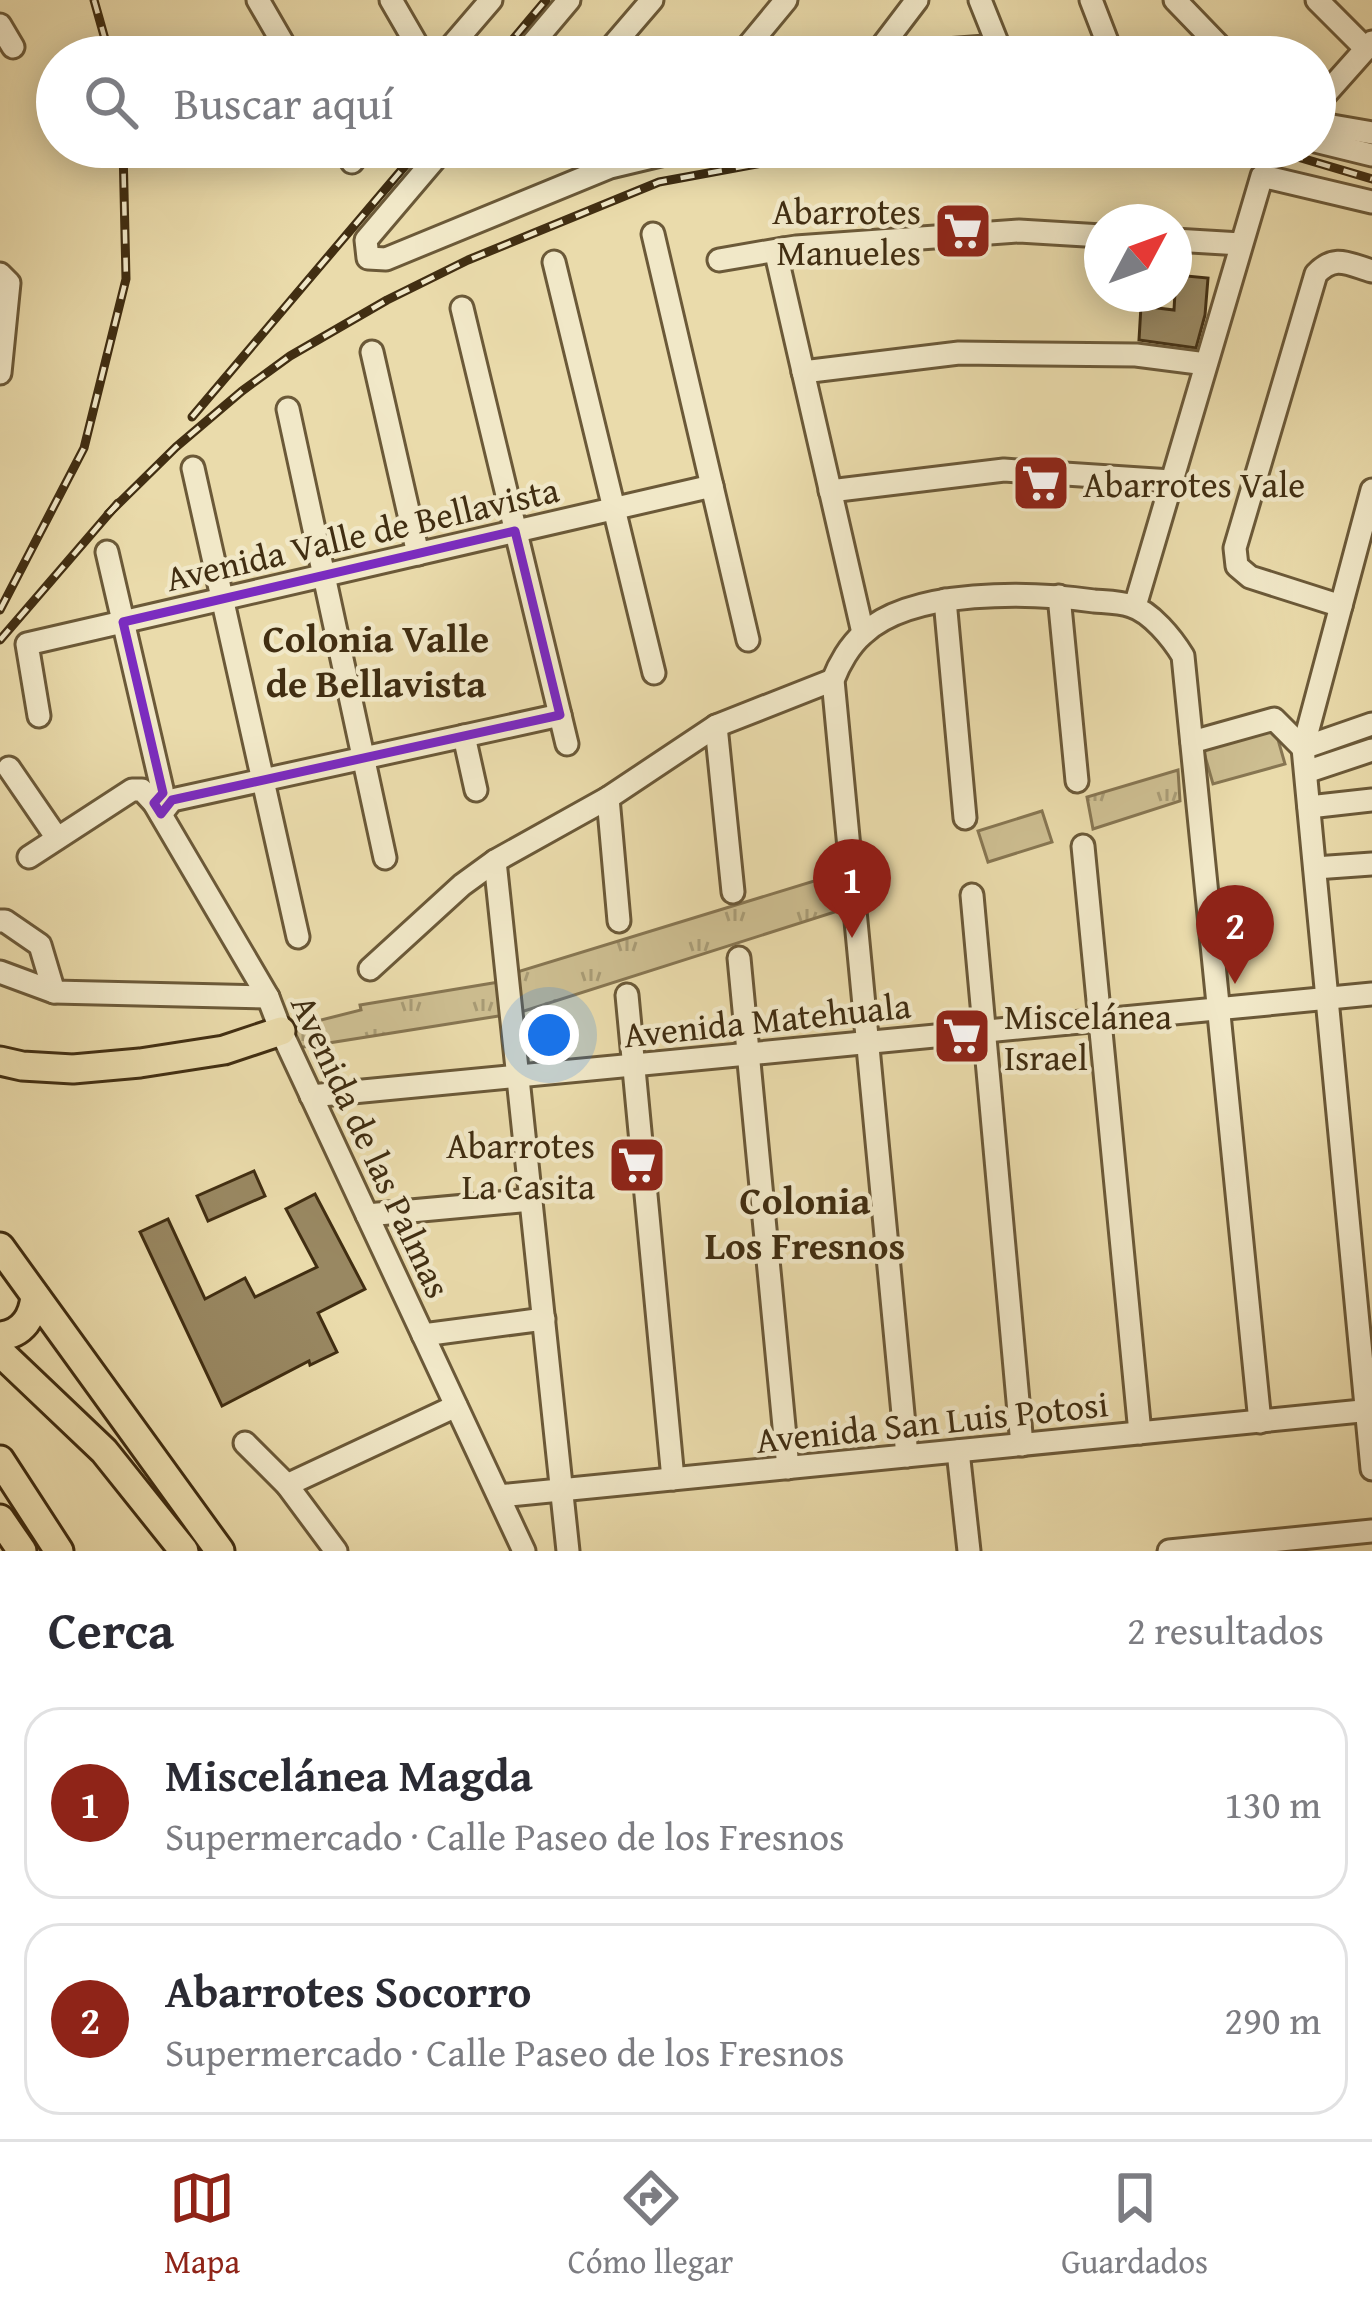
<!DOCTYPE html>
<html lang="es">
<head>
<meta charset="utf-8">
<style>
	:root { --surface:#fff; --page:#f2f2f3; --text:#2b2b33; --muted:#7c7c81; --line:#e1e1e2; --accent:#8f2418 }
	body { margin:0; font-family:"Gentium Book Plus",serif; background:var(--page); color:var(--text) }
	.compass { position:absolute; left:1084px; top:204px; width:108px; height:108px; border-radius:50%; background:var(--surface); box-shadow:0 6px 30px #0003; rotate:49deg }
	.you { position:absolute; left:549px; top:1035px; width:42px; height:42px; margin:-30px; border:9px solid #fff; border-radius:50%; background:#1a73e8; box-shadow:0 0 0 18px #1a73e833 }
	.badge { display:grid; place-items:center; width:78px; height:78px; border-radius:50%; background:var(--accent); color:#fff; font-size:39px; font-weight:700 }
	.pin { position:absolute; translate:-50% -99px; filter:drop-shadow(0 3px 6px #0008) }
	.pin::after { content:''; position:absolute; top:63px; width:42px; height:36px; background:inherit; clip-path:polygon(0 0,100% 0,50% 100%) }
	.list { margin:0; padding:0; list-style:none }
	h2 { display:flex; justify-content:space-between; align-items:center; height:156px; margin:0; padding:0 48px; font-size:51px }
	h2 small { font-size:39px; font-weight:400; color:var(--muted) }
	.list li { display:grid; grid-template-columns:78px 1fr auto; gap:36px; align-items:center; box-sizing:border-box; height:192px; margin:0 24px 24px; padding:0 24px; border:3px solid var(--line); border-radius:36px }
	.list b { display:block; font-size:45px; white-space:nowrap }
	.list p { margin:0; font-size:39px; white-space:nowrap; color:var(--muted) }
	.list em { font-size:39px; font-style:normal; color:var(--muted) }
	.icon { flex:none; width:66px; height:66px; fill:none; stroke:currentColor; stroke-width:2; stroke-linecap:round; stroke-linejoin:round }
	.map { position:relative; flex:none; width:1372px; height:1551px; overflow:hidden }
	.search { position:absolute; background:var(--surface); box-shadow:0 6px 30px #0003; left:36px; right:36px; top:36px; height:132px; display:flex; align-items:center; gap:30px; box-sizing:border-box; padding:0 42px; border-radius:66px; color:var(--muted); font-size:45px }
	.sheet { height:588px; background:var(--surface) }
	nav { display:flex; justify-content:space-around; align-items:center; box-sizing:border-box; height:168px; border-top:3px solid var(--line); background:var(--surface); font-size:33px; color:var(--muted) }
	nav a { display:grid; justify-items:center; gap:6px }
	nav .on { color:var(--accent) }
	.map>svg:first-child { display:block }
	.grass { fill:#cdbe91; stroke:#877652; stroke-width:3 }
	.park { fill:url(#park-tufts); stroke:#877652; stroke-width:3 }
	.building { fill:#998862; stroke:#412e12; stroke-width:3 }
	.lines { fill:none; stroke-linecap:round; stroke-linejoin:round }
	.minor-casing { stroke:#6b5938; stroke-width:27 }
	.major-casing { stroke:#412e12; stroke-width:33 }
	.minor { stroke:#f1e8c8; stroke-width:21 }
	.major { stroke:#eadbab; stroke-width:27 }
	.rail-casing { stroke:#412e12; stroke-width:9 }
	.rail { stroke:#f1e8c8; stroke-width:4.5; stroke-dasharray:14; stroke-linecap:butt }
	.marked { fill:none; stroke:#7b2cbf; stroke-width:9; stroke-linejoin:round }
	.labels { text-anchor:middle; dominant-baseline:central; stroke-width:9; stroke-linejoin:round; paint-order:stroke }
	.poi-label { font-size:36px; fill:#412e12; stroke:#f1e8c8; text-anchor:end }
	.street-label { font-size:36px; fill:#412e12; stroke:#f1e8c8 }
	.neighbourhood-label { font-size:39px; font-weight:bold; fill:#412e12; stroke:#f1e8c8 }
</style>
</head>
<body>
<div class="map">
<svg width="1372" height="1551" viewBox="0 0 1372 1551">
	<defs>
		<pattern id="park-tufts" width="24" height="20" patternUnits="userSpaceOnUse" patternTransform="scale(3)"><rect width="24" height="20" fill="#cdbe91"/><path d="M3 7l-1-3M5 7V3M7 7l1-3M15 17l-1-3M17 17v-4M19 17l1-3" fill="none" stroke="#a89b75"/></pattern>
	</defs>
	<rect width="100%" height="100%" fill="#eadbab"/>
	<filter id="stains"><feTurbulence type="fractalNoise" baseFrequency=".00167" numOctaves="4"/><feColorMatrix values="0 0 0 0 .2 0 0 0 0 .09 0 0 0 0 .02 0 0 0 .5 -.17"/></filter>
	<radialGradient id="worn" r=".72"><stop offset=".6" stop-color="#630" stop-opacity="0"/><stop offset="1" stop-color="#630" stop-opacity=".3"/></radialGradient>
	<g class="grass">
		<polygon points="1275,729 1285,764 1213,784 1203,749"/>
		<polygon points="1042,811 1052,842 988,862 978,831"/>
	</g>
	<g class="park">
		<polygon points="1178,770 1180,801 1093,829 1087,797"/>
		<polygon points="837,874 841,910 521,1012 517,972"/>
		<polygon points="499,982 505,1015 297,1048 289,1028 361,1010 360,1005"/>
	</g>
	<g class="building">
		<polygon points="1176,275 1208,278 1205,315 1196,348 1139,340 1141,306 1174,310"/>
		<polygon points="254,1171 265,1196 208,1221 197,1196"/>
		<polygon points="315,1194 365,1289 318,1313 337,1352 310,1365 309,1361 222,1406 140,1232 168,1219 205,1299 245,1278 255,1297 317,1267 286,1209"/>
	</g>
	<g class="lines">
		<defs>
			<g id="minor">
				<polyline points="258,0 291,57"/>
				<polyline points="391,0 424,57"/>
				<polyline points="980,0 1002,55"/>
				<polyline points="1091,0 1113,57"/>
				<polyline points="1175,0 1230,57"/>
				<polyline points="1317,0 1366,49"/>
				<polyline points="0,25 13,47"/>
				<polyline points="876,54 917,0"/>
				<polyline points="442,57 491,0"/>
				<polyline points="521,57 569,0"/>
				<polyline points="603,57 652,0"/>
				<polyline points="739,57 786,0"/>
				<polyline points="855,57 998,46"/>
				<polyline points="1315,106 1372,42"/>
				<polyline points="1315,123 1372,133"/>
				<polyline points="1315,141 1372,155"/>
				<polyline points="343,147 352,162 364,147"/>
				<polyline points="445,147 366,240 368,258 386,259 610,167 694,147"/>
				<polyline points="653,234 748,640"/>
				<polyline points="1174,240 1241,244"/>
				<polyline points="719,260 783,249"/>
				<polyline points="554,262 654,673"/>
				<polyline points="0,274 9,283 0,373"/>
				<polyline points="462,308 567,744"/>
				<polyline points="372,352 418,554"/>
				<polyline points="803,372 959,353 1136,355 1206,364"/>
				<polyline points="288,409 385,858"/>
				<polyline points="193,468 298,937"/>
				<polyline points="1372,490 1303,748 1372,1469"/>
				<polyline points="830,491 1004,470 1171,481"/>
				<polyline points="107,552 162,789 154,803"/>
				<polyline points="1059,596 1077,781"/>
				<polyline points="945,600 965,818"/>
				<polyline points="1135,606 1262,176 1372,202"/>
				<path d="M1341 606 1250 577 1237 566 1235 548 1316 274C1335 254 1348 264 1372 271"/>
				<polyline points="863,633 777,258 783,249 796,247 1019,231 1102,236"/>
				<polyline points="39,716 27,644 712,486"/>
				<polyline points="716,726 733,892"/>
				<polyline points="464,736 476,790"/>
				<polyline points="1192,742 1274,719 1303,748"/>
				<polyline points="1303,748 1372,724"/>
				<polyline points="9,768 57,838"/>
				<polyline points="1306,772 1372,750"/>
				<polyline points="608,798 619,921"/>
				<polyline points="1309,807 1372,800"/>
				<polyline points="161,814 172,800 560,715"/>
				<polyline points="1083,846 1140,1433"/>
				<polyline points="29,857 132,790 142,790 154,803 268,997 281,1031 524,1551"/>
				<polyline points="495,861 568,1551"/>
				<polyline points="1315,868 1372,864"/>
				<polyline points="972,895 1022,1445"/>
				<polyline points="0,921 5,921 40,945 54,992"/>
				<polyline points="739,958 788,1468"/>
				<polyline points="370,969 462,885 495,861 608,798 716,726 833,680"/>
				<polyline points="0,972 54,992 268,997"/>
				<polyline points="627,995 673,1479"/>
				<polyline points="311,1096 1372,994"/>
				<polyline points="367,1215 531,1200"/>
				<polyline points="423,1335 544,1319"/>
				<polyline points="245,1443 287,1485 336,1551"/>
				<polyline points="958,1451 969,1551"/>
				<path d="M907 1456 833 680C839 664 850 645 863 634 912 588 1032 592 1094 601 1106 602 1120 602 1131 606 1151 612 1172 638 1183 656L1260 1422"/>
				<polyline points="287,1485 456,1406"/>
				<polyline points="499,1496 1372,1410"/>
				<polyline points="1169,1551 1372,1531"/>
			</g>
			<g id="major">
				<polyline points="0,1061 22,1066 73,1069 140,1063 224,1050 281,1031"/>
				<polyline points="0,1247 220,1551"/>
				<path d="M0 1336C23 1334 33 1317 35 1296"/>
				<polyline points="0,1352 104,1451 184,1551"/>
				<polyline points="0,1460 59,1551"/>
				<polyline points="0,1519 22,1551"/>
			</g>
		</defs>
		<use href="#minor" class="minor-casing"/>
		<use href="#major" class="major-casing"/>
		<use href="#minor" class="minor"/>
		<use href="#major" class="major"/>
		<defs>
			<g id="rail">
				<polyline points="94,0 110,57"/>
				<polyline points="498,57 546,0"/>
				<polyline points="1206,147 1291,155 1372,179"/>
				<polyline points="192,417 421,147"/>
				<polyline points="108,514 176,447 242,391 290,356 387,300 468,260 659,182 850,147"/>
				<polyline points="0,610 84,448 126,279 123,147"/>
				<polyline points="0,640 118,503"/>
			</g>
		</defs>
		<use href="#rail" class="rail-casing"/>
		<use href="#rail" class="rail"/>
	</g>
	<path class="marked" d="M515 531 560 715 172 800 161 814 154 803 163 793 123 622Z"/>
	<defs>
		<symbol id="supermarket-square" viewBox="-11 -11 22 22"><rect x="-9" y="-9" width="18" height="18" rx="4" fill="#8f2418" stroke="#f1e8c8"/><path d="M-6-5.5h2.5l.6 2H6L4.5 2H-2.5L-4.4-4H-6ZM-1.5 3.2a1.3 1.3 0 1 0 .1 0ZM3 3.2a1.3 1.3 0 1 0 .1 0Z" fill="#fff"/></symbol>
	</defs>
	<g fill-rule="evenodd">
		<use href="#supermarket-square" x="930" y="198" width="66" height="66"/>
		<use href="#supermarket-square" x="1008" y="450" width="66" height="66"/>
		<use href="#supermarket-square" x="929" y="1003" width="66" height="66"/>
		<use href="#supermarket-square" x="604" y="1132" width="66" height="66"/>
	</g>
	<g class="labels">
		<g class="poi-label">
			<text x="921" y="210">Abarrotes<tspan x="921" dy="41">Manueles</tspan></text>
			<text x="1083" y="483" text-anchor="start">Abarrotes Vale</text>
			<text x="1004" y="1015" text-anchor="start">Miscelánea<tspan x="1004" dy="41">Israel</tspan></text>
			<text x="595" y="1144">Abarrotes<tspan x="595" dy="41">La Casita</tspan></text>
		</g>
		<g class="street-label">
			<text transform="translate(362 533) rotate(-13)">Avenida Valle de Bellavista</text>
			<text transform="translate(767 1019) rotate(-6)">Avenida Matehuala</text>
			<text transform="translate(372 1146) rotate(65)">Avenida de las Palmas</text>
			<text transform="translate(932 1421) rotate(-6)">Avenida San Luis Potosi</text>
		</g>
		<g class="neighbourhood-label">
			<text x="376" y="637">Colonia Valle<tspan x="376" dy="45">de Bellavista</tspan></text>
			<text x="805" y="1199">Colonia<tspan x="805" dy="45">Los Fresnos</tspan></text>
		</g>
	</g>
	<rect width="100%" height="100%" filter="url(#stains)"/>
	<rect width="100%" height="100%" fill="url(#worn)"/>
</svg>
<svg class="compass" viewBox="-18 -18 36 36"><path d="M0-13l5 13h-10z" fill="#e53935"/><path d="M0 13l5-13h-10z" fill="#7c7c81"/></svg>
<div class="you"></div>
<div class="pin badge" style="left:852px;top:938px">1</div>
<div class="pin badge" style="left:1235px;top:984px">2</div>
<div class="search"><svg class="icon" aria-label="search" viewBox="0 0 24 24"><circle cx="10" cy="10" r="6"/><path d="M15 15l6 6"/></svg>Buscar aquí</div>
</div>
<section class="sheet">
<h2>Cerca<small>2 resultados</small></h2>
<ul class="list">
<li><span class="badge">1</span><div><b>Miscelánea Magda</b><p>Supermercado · Calle Paseo de los Fresnos</p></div><em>130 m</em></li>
<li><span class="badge">2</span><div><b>Abarrotes Socorro</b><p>Supermercado · Calle Paseo de los Fresnos</p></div><em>290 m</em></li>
</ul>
</section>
<nav>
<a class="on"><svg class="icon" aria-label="map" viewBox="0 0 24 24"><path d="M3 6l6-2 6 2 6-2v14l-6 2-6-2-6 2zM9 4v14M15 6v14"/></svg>Mapa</a>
<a><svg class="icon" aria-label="directions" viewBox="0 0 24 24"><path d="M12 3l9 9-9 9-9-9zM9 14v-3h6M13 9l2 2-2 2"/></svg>Cómo llegar</a>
<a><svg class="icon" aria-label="saved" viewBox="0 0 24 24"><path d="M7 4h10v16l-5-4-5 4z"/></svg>Guardados</a>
</nav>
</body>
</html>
